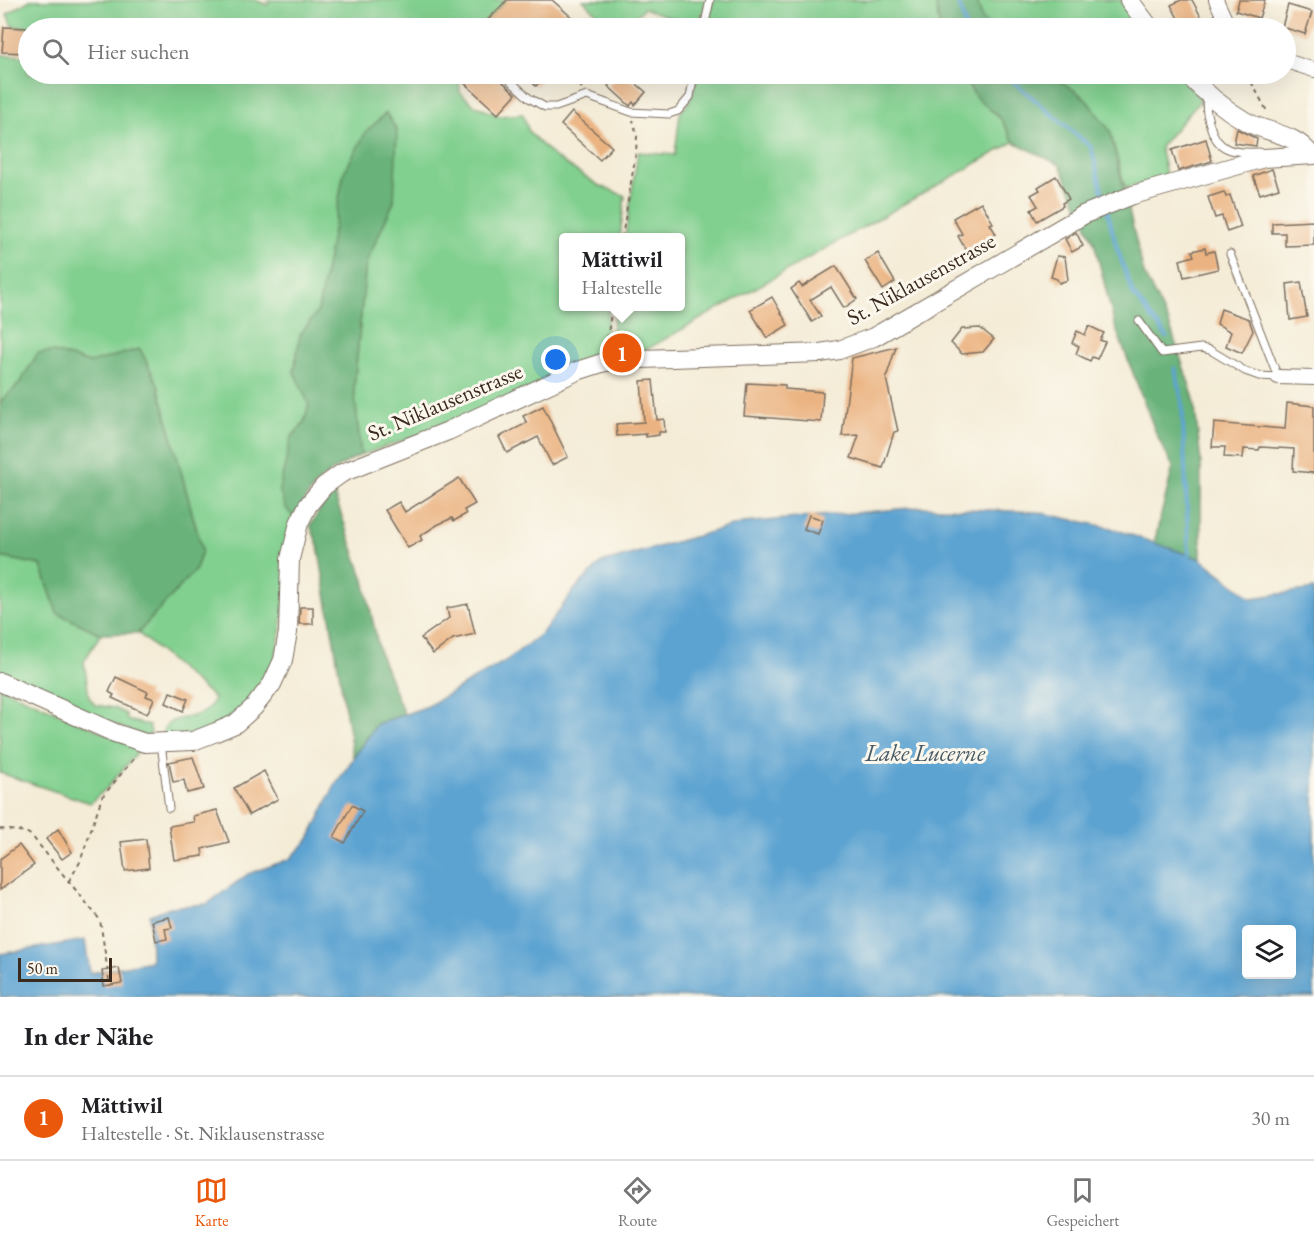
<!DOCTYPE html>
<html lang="de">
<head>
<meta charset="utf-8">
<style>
	:root { --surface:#fff; --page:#f6f6f6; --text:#202124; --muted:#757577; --line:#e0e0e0; --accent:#ea580c }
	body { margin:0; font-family:"EB Garamond",serif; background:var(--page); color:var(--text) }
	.controls { position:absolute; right:18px; bottom:18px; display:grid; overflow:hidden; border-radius:6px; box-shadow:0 6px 24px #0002 }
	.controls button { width:54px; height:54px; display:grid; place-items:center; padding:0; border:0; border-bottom:2px solid var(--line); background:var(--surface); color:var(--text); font:30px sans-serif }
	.scale { position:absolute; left:18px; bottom:15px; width:94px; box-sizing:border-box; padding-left:6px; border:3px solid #3b2a1e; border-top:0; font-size:16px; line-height:21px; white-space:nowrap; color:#3b2a1e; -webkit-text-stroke:4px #fbf7ec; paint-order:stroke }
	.you { position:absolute; left:556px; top:360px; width:21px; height:21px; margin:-15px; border:4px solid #fff; border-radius:50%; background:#1a73e8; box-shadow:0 0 0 9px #1a73e833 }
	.badge { display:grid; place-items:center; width:39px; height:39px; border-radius:50%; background:var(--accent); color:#fff; font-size:20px; font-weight:700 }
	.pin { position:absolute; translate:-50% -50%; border:3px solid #fff; box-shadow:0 2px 6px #0006 }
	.popup { position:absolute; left:559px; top:233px; width:126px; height:78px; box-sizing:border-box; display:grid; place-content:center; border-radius:6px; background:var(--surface); filter:drop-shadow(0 2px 4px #0005); font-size:20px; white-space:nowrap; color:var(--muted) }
	.popup b { font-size:22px; color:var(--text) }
	.popup::after { content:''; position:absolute; left:50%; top:100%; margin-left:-12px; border:12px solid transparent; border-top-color:var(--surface) }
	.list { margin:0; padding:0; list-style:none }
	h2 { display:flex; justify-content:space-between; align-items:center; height:78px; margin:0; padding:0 24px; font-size:26px }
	h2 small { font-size:20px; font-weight:400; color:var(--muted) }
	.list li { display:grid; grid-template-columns:39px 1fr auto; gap:18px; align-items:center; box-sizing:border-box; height:84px; padding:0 24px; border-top:2px solid var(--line) }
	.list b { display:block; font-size:22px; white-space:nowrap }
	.list p { margin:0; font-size:20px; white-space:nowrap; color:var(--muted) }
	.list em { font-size:20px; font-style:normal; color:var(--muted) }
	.icon { flex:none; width:33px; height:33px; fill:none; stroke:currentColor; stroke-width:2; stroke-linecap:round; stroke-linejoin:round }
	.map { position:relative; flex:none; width:1314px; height:997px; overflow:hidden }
	.search { position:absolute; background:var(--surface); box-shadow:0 6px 24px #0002; left:18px; right:18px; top:18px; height:66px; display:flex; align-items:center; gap:15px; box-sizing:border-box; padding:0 21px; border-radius:33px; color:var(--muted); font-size:22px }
	.sheet { height:162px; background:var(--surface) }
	nav { display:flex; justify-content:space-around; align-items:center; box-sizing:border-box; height:84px; border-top:2px solid var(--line); background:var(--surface); font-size:16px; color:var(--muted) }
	nav a { display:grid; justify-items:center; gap:3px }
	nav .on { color:var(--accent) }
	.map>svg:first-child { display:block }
	.green { fill:#82d090; stroke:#5e7d57; stroke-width:1.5 }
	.forest { fill:#69b27a; stroke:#526e4c; stroke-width:1.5 }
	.water { fill:#5ba3d1; stroke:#4b6678; stroke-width:1.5; fill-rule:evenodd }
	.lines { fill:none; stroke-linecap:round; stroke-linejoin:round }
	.stream { stroke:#5ba3d1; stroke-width:4 }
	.building { fill:#ebb381 }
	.service-casing { stroke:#7c6e5f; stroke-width:9 }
	.minor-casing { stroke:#7c6e5f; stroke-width:16 }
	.tertiary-casing { stroke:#7c6e5f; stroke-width:20 }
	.path { stroke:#7c6e5f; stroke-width:2; stroke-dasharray:4.5 4.5; stroke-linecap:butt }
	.service { stroke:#fff; stroke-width:7 }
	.minor { stroke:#fff; stroke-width:14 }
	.tertiary { stroke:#fff; stroke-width:18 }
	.labels { text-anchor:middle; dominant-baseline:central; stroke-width:6; stroke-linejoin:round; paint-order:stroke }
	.street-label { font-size:22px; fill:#3b2a1e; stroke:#fbf7ec }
	.water-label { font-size:24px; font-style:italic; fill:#485a66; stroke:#fbf7ec }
</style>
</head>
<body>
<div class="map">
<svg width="1314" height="997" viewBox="0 0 1314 997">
	<rect width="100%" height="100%" fill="#fbf7ec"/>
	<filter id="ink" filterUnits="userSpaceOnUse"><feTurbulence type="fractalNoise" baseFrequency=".0167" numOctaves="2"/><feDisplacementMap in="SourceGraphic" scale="12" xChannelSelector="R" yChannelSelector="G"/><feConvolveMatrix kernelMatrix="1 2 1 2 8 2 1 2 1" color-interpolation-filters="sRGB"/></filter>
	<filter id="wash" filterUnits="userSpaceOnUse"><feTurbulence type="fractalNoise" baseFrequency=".008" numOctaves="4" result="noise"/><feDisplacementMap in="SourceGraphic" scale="24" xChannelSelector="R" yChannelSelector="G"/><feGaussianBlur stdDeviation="1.35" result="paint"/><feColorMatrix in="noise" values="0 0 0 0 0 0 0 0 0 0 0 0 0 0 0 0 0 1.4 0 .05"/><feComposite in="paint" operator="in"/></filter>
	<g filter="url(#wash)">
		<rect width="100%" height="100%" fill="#f4ecd7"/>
		<g class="green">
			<polygon points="30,0 255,0 268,5 269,1 266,0 506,0 479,28 31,28 12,26 7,14"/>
			<polygon points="583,0 706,0 699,28 644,8 625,28 612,28"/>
			<polygon points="713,0 935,0 940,28 707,28"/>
			<polygon points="977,0 1121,0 1141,28 993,28 982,19"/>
			<path d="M0 55 28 56V74H462L459 79 460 92 474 105 499 116 523 114 529 132 553 156 598 185 625 196 620 237 564 238V306L609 307 604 355 469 418 361 455 354 387 366 263 394 201 344 172 318 311 300 335 294 372 309 404 304 422 291 438 294 518 284 612 273 671 238 714 199 734 162 737C164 707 204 729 214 698L138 633 196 569 202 550 158 385 140 349 90 363 54 352 39 353 19 384 0 402Z"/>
			<polygon points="699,74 961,74 976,97 1001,119 1014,142 642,352 623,351 609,353 615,307 680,306 680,238 625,237 638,152 675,155 680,113 690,101"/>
			<polygon points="1050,74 1179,74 1201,99 1160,147 1167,179 1125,188 1110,131 1084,97"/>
			<polygon points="0,557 41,565 57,613 101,634 84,661 89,697 95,705 114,708 126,714 126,718 129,721 149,725 151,732 147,738 0,677"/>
			<polygon points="0,687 140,749 107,788 90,803 0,773"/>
		</g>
		<g class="forest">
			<polygon points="935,0 977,0 982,19 993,28 940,28"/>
			<polygon points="961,74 1050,74 1084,97 1110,131 1144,274 1169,323 1194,399 1201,462 1201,559 1154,543 1173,467 1157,436 1115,326 1094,242 1060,165 1014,142 1001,119 976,97"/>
			<path d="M386 113 397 130 394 201 366 263 354 387 361 455C322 475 316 479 294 518L285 507 279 490 291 438 304 423 309 404 294 372 300 335 318 311 344 172 366 132Z"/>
			<polygon points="140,349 158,385 202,550 196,569 138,633 101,634 57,613 41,565 0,557 0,402 19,384 38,353 54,352 90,363"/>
			<polygon points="333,491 364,580 380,654 404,714 377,724 353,757 318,545 310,525"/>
		</g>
		<path class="water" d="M921 507 1037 512 1111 528 1201 559 1252 598 1314 589V997H0V954L85 940 90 973 151 961 150 915 170 907 207 904 248 874 290 859 309 839 335 785 377 724 428 706 507 660 542 633 575 589 601 563 743 523ZM1246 930H1292V974H1246Z"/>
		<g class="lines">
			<g class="stream">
				<polyline points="958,0 966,28"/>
				<polyline points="1004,74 1091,147 1104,199"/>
				<polyline points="1107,209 1116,245 1133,294 1167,337"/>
				<polyline points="1175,368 1182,401 1189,555"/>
			</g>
		</g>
		<g id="blocks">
			<g class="building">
				<polygon points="507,0 552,0 584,28 480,28"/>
				<polygon points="1181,0 1192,0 1207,28 1183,28 1171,5"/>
				<polygon points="1239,0 1265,0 1259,18 1236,11"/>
				<polygon points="1288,5 1312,12 1305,34 1282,27"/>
				<polygon points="4,27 27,28 25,53 2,52"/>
				<polygon points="467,74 494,74 516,94 498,114 461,80"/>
				<polygon points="522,74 547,74 536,86"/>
				<polygon points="603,74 625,74 646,92 635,105 633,102 630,106 608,86 612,81"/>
				<polygon points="572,112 612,147 600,160 561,125"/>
				<polygon points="1237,129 1257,139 1256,146 1234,143"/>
				<polygon points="1206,139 1212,161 1178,171 1172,150"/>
				<polygon points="1272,169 1279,188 1260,194 1253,176"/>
				<polygon points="1056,176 1069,199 1062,203 1063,206 1037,221 1031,210 1038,206 1031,195 1040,190 1038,187"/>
				<polygon points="1224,192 1226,197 1230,195 1241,227 1227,232 1222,216 1215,218 1208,197"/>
				<polygon points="981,202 993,223 990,224 996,234 966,250 958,236 962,234 953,218"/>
				<polygon points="1314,221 1314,245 1285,246 1285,233 1272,233 1272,223"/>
				<polygon points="1076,232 1083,246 1072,252 1065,239"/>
				<polygon points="1205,248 1206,253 1214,251 1218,269 1184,277 1180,260 1194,256 1192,251"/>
				<polygon points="878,253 895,282 883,290 865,261"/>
				<polygon points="1057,256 1065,257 1068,280 1059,283 1057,279 1051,277"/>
				<polygon points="836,266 857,299 844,308 831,287 810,300 821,316 812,322 791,289 799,283 802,287"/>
				<polygon points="1301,282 1307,317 1290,320 1287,284"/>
				<polygon points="772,297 788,325 767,338 750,310"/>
				<polygon points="1221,309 1249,319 1253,331 1242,353 1226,346 1231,332 1217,324"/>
				<polygon points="1089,326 1104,333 1100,340 1105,342 1097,359 1092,357 1090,361 1076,354 1079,346 1072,343 1077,331 1085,335"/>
				<polygon points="980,328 994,339 983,352 962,354 951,343 962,329"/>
				<polygon points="896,347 886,378 898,431 894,432 883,468 851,458 859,435 842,436 852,358"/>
				<polygon points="653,380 657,420 664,419 665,432 659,432 659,435 646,437 646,434 617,436 616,424 644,422 641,381"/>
				<polygon points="747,383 785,385 785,389 823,392 821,422 744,416"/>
				<polygon points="1287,403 1314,406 1314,473 1293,471 1294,449 1260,447 1259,450 1244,449 1243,458 1224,457 1225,447 1212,447 1214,423 1285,429"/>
				<polygon points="543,406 568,457 552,465 538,437 507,453 499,437 527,423 523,416"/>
				<polygon points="459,478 475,504 464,510 466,514 454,521 452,518 437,525 420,536 422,540 408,548 385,510 399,502 405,512"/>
				<polygon points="809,515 823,520 818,534 804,529"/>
				<polygon points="468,604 475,634 453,639 433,654 421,638 449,618 447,608"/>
				<polygon points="300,607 313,607 313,624 299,624"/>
				<polygon points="116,677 148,692 146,696 154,699 147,714 112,698 114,695 109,692"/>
				<polygon points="170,692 188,699 183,711 166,703"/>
				<polygon points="193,757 204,789 187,793 184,780 173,782 169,762"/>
				<polygon points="264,771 278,799 249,815 234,788"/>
				<polygon points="352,805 363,811 345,843 334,837"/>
				<polygon points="217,810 229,842 202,849 203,856 174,860 169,826 194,822 193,816"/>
				<polygon points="58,829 72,852 62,859 46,839"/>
				<polygon points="146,839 149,868 125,871 121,842"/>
				<polygon points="19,845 34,865 0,890 0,859"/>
				<polygon points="169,917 172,928 165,929 167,939 156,941 152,921"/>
				<polygon points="119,968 122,983 104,986 102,971"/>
			</g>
		</g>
	</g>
	<g filter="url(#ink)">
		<use href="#blocks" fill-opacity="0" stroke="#7c6e5f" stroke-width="1.5"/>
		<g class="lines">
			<defs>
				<g id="service">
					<polyline points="704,28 710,0"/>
					<polyline points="503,74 529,98 545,107 556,107 587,96 631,112 669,114 678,111 690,97 694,74"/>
					<path d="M1207 97C1205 107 1207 115 1210 125 1217 151 1233 153 1258 152V154"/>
					<polyline points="1139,321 1162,353 1201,348 1210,350 1245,371 1259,376 1278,377 1230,254"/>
					<polyline points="161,743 169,808"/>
				</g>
				<g id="minor">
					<polyline points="1216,0 1229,28"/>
					<polyline points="1286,61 1314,70"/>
					<polyline points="1278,377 1314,378"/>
				</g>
				<g id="tertiary">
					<polyline points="1129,0 1150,28"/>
					<path d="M1187 74C1204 92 1223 108 1245 121 1266 133 1295 133 1310 154"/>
					<polyline points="0,682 115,733 145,743 193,741 216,732 235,724 254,707 272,684 283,660 288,632 290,559 299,523 308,505 324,486 342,473 448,431 577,371 605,362 641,359 820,353 839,350 874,337 1085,214 1133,195 1264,158 1314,155"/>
				</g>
			</defs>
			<use href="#service" class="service-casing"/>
			<use href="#minor" class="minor-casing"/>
			<use href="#tertiary" class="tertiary-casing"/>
			<g class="path">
				<polyline points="567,74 582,88"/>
				<polyline points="1247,74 1268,113"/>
				<polyline points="622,238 636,152 637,136 633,120"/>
				<polyline points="606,348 612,306"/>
				<polyline points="0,829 26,832 32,836 100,920 110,986"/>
				<polyline points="69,881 80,862 102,797 136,756"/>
			</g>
			<use href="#service" class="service"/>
			<use href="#minor" class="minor"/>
			<use href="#tertiary" class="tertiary"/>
		</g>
	</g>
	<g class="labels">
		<g class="street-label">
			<text transform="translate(921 279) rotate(-29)">St. Niklausenstrasse</text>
			<text transform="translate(445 402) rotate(-23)">St. Niklausenstrasse</text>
		</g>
		<g class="water-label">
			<text x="925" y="752">Lake Lucerne</text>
		</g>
	</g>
</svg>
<div class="controls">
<button><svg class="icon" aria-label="layers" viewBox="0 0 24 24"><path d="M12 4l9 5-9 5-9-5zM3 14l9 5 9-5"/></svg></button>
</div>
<div class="scale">50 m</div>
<div class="you"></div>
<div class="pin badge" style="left:622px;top:353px">1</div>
<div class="popup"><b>Mättiwil</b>Haltestelle</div>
<div class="search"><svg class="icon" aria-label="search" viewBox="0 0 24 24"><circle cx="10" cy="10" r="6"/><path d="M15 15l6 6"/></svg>Hier suchen</div>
</div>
<section class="sheet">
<h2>In der Nähe<small></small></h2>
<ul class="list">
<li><span class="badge">1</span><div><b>Mättiwil</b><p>Haltestelle · St. Niklausenstrasse</p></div><em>30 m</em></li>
</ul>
</section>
<nav>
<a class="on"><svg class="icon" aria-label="map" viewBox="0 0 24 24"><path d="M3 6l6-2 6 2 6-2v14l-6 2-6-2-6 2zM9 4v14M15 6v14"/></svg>Karte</a>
<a><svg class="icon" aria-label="directions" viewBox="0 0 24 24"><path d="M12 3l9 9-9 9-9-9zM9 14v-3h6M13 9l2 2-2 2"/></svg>Route</a>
<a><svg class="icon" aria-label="saved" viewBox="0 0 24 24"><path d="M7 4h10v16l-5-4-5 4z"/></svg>Gespeichert</a>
</nav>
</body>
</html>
